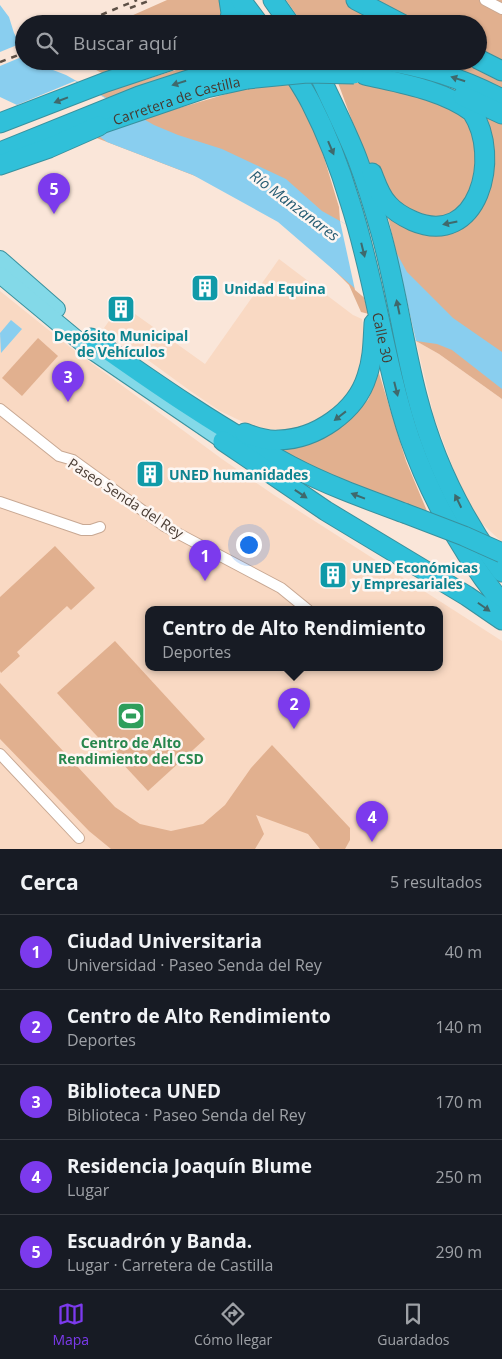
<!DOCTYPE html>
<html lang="es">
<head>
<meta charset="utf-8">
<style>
	:root { --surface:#171b24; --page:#20242c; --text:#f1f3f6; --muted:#9ea1a6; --line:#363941; --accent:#7c3aed }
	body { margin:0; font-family:"Open Sans",sans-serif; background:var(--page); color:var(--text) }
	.you { position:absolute; left:248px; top:544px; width:18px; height:18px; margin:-12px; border:4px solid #fff; border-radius:50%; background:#1a73e8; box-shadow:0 0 0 8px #1a73e833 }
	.badge { display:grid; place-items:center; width:32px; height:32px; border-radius:50%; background:var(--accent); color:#fff; font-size:16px; font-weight:700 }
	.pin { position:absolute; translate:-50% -41px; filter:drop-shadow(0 1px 2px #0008) }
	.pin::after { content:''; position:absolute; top:26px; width:18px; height:15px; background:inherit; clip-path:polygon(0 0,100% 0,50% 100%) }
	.popup { position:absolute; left:145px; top:606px; width:298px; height:65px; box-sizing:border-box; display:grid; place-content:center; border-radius:10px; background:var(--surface); filter:drop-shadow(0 1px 4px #0005); font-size:16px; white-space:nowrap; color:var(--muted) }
	.popup b { font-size:19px; color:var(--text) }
	.popup::after { content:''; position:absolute; left:50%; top:100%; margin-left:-10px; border:10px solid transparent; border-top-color:var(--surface) }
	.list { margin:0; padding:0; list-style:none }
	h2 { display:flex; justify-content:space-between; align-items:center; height:65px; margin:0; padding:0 20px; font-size:21px }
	h2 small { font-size:16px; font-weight:400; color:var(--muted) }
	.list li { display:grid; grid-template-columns:32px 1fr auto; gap:15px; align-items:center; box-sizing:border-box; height:75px; padding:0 20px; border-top:1px solid var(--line) }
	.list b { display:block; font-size:19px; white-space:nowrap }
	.list p { margin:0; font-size:16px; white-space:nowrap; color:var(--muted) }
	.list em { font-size:16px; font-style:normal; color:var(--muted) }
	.icon { flex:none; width:28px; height:28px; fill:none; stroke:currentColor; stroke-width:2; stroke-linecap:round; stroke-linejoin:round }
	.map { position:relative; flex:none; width:502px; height:849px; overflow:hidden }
	.search { position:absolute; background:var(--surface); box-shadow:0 1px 4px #0004; left:15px; right:15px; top:15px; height:55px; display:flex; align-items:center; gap:12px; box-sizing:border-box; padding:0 18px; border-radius:28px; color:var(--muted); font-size:19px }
	.sheet { height:440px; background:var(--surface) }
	nav { display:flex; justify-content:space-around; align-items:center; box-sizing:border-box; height:70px; border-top:1px solid var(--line); background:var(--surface); font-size:14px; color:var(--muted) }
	nav a { display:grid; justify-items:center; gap:2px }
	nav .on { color:var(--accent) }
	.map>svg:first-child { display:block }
	.built { fill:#f9d9c3; fill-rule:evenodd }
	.green { fill:#e1b08f }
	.water { fill:#89ceef }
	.pier { fill:#fae6d9 }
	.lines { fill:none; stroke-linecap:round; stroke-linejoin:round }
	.street-casing { stroke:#c8a893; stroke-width:12 }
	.primary-casing { stroke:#38919e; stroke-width:18 }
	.highway-casing { stroke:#38919e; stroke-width:21 }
	.street { stroke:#fff; stroke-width:10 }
	.primary { stroke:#83d9e8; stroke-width:16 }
	.highway { stroke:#30c0d9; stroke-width:19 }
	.rail { stroke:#5d5046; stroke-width:2.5; stroke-dasharray:6 6; stroke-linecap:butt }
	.highway-bridge-casing { stroke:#38919e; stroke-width:21; stroke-linecap:butt }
	.highway-bridge { stroke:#30c0d9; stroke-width:19 }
	.oneway { fill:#3f696c }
	.labels { text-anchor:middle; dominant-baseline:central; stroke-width:5; stroke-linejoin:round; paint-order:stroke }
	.street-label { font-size:14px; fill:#473a31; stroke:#fdf6f2 }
	.culture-label { font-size:14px; font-weight:bold; fill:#0d838f; stroke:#fdf6f2; text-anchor:start }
	.leisure-label { font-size:14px; font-weight:bold; fill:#27864d; stroke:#fdf6f2 }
	.water-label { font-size:15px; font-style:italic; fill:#265c73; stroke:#fdf6f2 }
</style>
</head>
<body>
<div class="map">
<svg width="502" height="849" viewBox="0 0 502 849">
	<rect width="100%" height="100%" fill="#fae6d9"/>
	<g class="built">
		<polygon points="279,259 353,315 362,319 365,344 358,378 350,395 320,421 289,430 266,429 245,423 220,411 189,390 104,328 121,304 205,364"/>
		<path d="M0 291 71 348 222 459 274 495 502 641V849H0ZM149 610H439V668H149Z"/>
		<polygon points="416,341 439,354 502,399 502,542 477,519 456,476 434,417"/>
	</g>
	<g class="green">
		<polygon points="167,0 223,0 223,19 219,24 113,24"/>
		<polygon points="286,0 502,0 502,89 424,61 478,61 478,24 303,24"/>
		<polygon points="80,61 153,61 107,76"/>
		<polygon points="205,61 234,61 108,99 99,94"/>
		<polygon points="337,80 402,89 492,116 502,124 502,399 439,354 416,341 389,221"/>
		<polygon points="289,82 319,141 339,207 340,221 369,314 361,312 349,285 321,257 276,218 203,179 94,137 142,119 257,85"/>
		<polygon points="38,338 58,356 22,396 2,378"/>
		<polygon points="379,373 406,461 427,511 384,498 295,458 276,447 356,410 368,400"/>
		<polygon points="55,546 95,588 71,610 67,606 17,652 20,656 1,673 0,671 0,597"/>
		<polygon points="115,641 205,739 148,791 57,693"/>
		<polygon points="0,683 115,807 140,824 171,831 203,824 225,805 251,768 272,745 350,828 350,840 345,849 320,849 308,834 256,815 264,834 255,849 111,849 89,831 0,739"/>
	</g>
	<g class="water">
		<polygon points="0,5 9,17 14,33 24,51 24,61 34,61 40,65 66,75 154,125 178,135 222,149 286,179 322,211 396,252 407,272 453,318 502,352 502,389 452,350 437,344 416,341 278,222 193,175 107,142 100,137 17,105 0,97"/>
		<polygon points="11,320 22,329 1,353 0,333"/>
	</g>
	<g class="pier">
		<polygon points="22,43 24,46 24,56 0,66 0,52"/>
		<polygon points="75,81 142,119 94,137 17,105"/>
		<polygon points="340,221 396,252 416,341 355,290"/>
	</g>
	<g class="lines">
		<defs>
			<g id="street">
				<polyline points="485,0 502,9"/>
				<polyline points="0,409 59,456 73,460 164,526 281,588 308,610"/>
				<polyline points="0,502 82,530 91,530 100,527"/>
				<polyline points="0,754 79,838"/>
			</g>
			<g id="primary">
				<polyline points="0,259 57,309"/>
				<polyline points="0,275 89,349 218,437"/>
			</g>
			<g id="highway">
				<polyline points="229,0 231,13 229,24"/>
				<polyline points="241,0 259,24"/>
				<polyline points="273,0 290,24"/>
				<polyline points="356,0 402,24"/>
				<polyline points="478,59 502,71"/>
				<path id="s1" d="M286 61C294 75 304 89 311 103 327 134 340 168 350 202 375 279 384 362 410 439 431 499 463 554 502 603"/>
				<path d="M313 61C327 93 344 125 357 158 366 182 374 208 381 233 396 287 403 342 417 396 433 459 463 520 502 572"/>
				<path d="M384 61C425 66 465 80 502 99"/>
				<path d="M365 75C399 83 443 90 472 112 502 157 478 249 413 221 404 217 394 211 388 204 380 196 376 183 372 173"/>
				<polyline points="463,96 502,114"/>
				<polyline points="0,123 106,82 169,61"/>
				<path id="s2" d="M86 129 206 88 247 79"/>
				<polyline points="0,152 139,96 228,67 272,61"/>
				<polyline points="0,165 49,148 99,126"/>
				<path d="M91 338C156 384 221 429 291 466 327 485 366 499 404 513"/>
				<path d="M245 433C255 437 267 441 279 440 316 439 356 412 367 376 373 359 373 341 374 323"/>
				<polyline points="223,441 326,511 467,596 502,620"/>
			</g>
		</defs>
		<use href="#street" class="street-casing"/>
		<use href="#primary" class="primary-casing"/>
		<use href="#highway" class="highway-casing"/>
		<use href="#street" class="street"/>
		<use href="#primary" class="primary"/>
		<use href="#highway" class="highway"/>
		<g class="rail">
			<polyline points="130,8 151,0"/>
			<polyline points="79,24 137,0"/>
			<polyline points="0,62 24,53"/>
		</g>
		<defs>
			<g id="highway-bridge">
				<polyline points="247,79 307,73 354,74"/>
				<polyline points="404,513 464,536 502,553"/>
			</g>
		</defs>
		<use href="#highway-bridge" class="highway-bridge-casing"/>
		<use href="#highway-bridge" class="highway-bridge"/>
	</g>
	<defs><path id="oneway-solid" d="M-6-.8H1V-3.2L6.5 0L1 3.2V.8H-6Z" transform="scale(1.25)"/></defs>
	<g class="oneway">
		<use href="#oneway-solid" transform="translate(458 79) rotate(-162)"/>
		<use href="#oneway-solid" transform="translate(179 83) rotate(162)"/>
		<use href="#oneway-solid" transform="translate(61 100) rotate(159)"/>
		<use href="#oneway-solid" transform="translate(331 148) rotate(67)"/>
		<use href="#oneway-solid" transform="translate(450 223) rotate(168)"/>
		<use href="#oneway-solid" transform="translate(363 250) rotate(76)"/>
		<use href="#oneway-solid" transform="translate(398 307) rotate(-102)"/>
		<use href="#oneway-solid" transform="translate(396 389) rotate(76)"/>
		<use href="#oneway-solid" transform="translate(340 416) rotate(142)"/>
		<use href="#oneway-solid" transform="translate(301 494) rotate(34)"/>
		<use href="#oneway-solid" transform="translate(358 496) rotate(-159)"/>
		<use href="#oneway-solid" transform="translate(458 501) rotate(-116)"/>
		<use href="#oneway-solid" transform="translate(484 607) rotate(35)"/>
	</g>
	<defs>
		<symbol id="building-square" viewBox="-11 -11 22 22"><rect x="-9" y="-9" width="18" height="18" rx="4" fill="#0f9aa8" stroke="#fdf6f2"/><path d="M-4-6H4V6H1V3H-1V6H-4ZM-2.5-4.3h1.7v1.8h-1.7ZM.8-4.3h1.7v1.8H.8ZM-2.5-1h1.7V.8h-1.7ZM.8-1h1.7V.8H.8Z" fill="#fff"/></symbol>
		<symbol id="stadium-square" viewBox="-11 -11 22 22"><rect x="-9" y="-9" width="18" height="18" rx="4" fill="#2e9e5b" stroke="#fdf6f2"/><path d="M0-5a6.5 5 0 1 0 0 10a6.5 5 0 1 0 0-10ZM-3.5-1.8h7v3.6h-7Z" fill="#fff"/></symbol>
	</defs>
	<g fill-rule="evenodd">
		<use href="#building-square" x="189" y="272" width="32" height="32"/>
		<use href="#building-square" x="105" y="293" width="32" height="32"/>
		<use href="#building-square" x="134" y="458" width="32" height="32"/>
		<use href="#building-square" x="317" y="559" width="32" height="32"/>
		<use href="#stadium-square" x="115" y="700" width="32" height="32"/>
	</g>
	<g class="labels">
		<g class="street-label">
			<text stroke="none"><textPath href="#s2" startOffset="95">Carretera de Castilla</textPath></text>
			<text stroke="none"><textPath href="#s1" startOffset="295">Calle 30</textPath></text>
			<text transform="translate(126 498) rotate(33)">Paseo Senda del Rey</text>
		</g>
		<g class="culture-label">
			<text x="224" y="288">Unidad Equina</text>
			<text x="121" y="335" text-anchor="middle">Depósito Municipal<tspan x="121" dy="16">de Vehículos</tspan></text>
			<text x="169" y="474">UNED humanidades</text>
			<text x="352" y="567">UNED Económicas<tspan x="352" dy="16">y Empresariales</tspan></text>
		</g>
		<g class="leisure-label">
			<text x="131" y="742">Centro de Alto<tspan x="131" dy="16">Rendimiento del CSD</tspan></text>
		</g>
		<g class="water-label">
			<text transform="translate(295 205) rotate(37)">Río Manzanares</text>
		</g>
	</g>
</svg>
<div class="you"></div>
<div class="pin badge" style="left:205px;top:581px">1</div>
<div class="pin badge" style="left:294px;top:729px">2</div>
<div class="popup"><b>Centro de Alto Rendimiento</b>Deportes</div>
<div class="pin badge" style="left:68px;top:402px">3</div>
<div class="pin badge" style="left:372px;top:842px">4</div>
<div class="pin badge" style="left:54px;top:214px">5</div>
<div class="search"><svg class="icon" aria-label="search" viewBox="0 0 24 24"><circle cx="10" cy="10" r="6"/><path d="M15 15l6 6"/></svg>Buscar aquí</div>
</div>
<section class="sheet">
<h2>Cerca<small>5 resultados</small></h2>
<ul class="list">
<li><span class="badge">1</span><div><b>Ciudad Universitaria</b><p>Universidad · Paseo Senda del Rey</p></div><em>40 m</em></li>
<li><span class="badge">2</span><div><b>Centro de Alto Rendimiento</b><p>Deportes</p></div><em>140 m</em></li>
<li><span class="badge">3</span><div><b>Biblioteca UNED</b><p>Biblioteca · Paseo Senda del Rey</p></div><em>170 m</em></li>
<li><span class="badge">4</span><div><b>Residencia Joaquín Blume</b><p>Lugar</p></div><em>250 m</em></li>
<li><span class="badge">5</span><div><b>Escuadrón y Banda.</b><p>Lugar · Carretera de Castilla</p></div><em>290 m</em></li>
</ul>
</section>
<nav>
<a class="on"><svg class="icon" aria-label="map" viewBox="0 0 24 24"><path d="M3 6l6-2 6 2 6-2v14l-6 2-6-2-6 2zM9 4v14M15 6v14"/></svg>Mapa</a>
<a><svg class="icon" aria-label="directions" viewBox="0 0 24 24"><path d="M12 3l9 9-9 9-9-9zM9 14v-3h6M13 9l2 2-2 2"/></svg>Cómo llegar</a>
<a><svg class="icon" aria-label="saved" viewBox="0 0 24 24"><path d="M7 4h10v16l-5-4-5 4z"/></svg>Guardados</a>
</nav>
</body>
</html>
